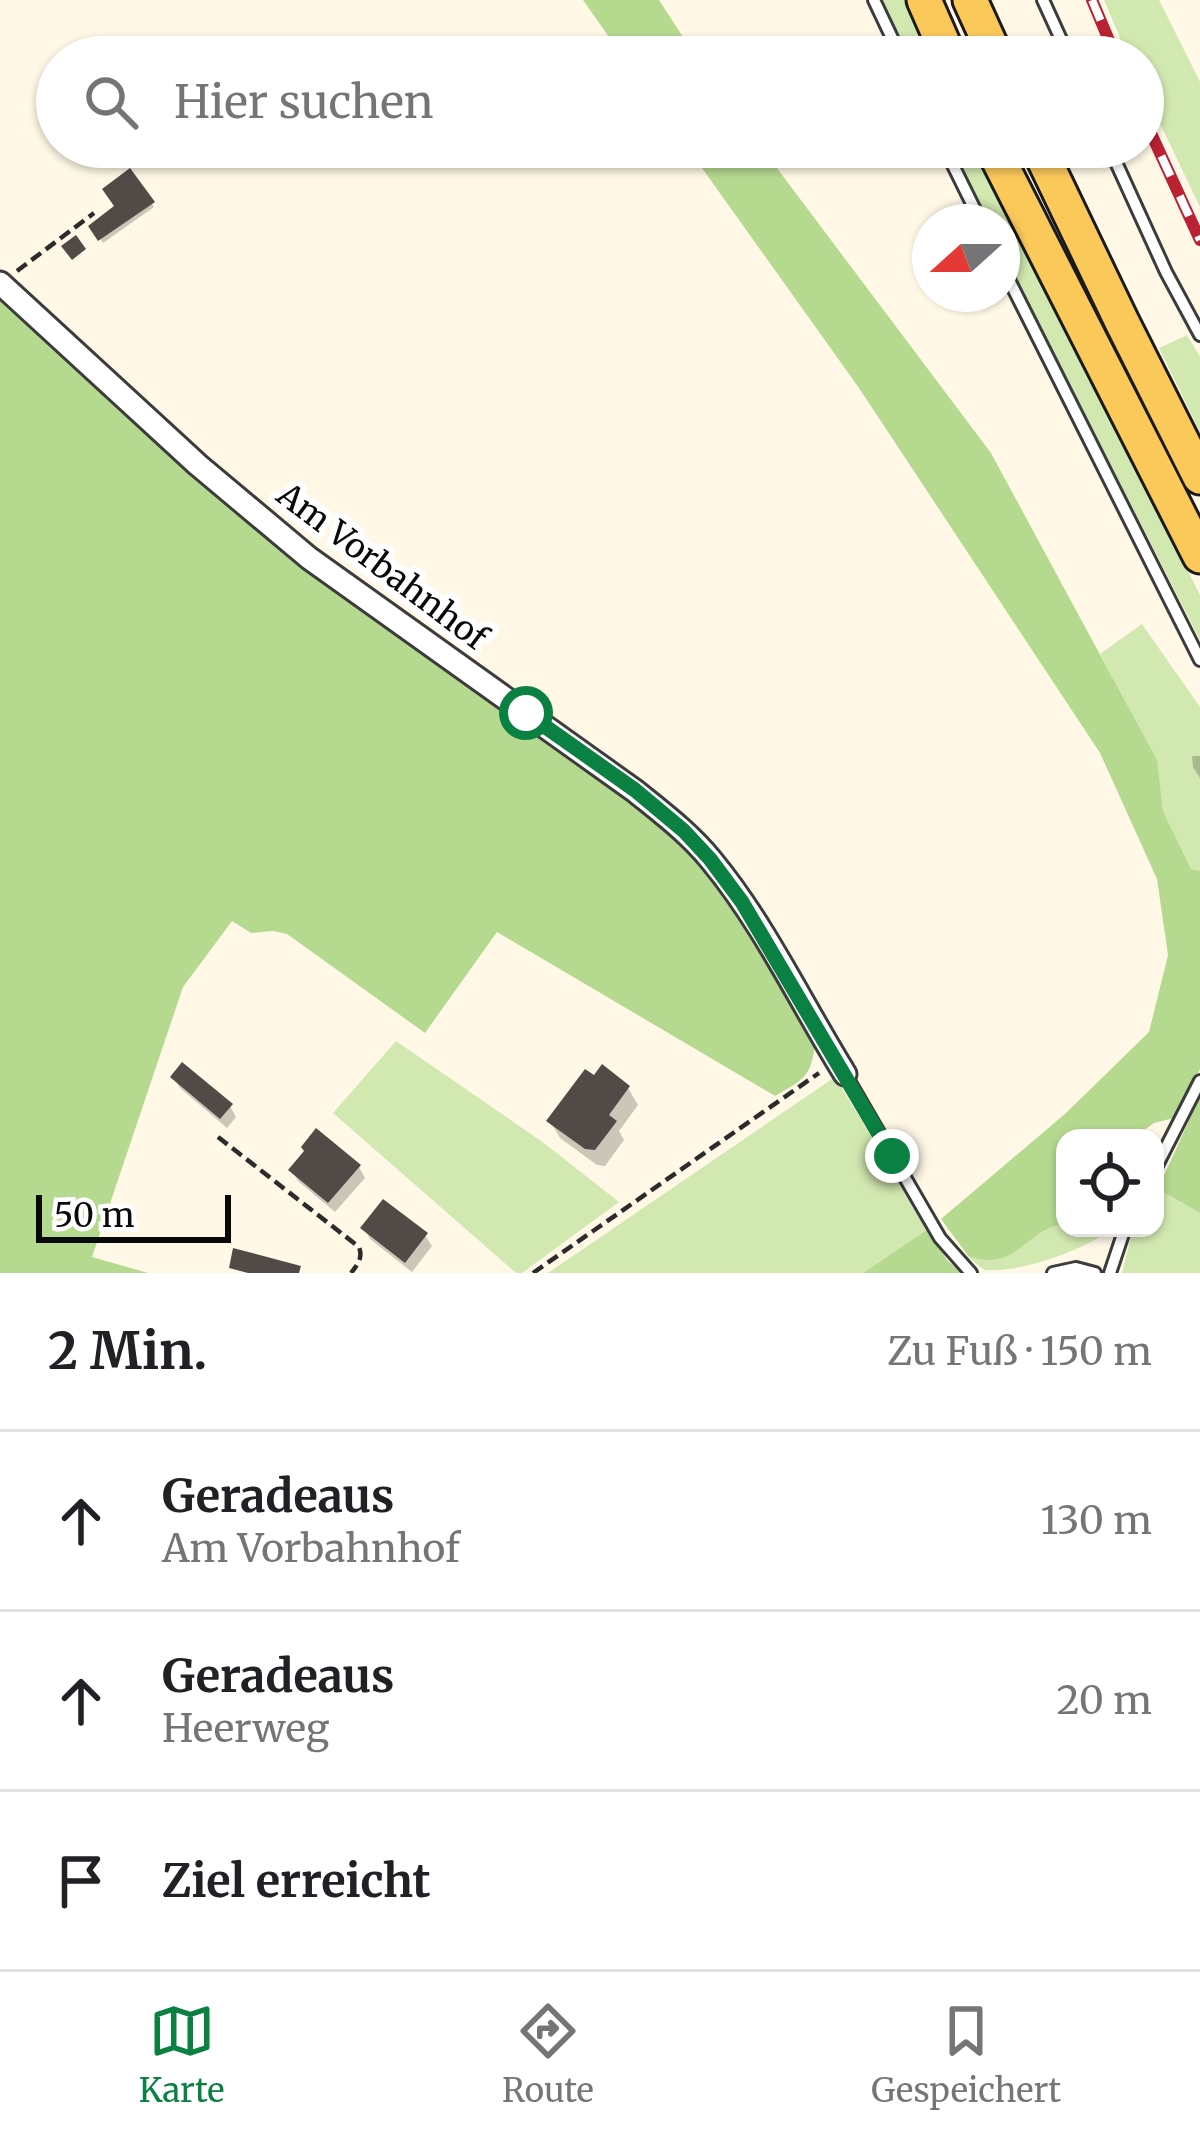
<!DOCTYPE html>
<html lang="de">
<head>
<meta charset="utf-8">
<style>
	:root { --surface:#fff; --page:#f6f6f6; --text:#202124; --muted:#757577; --line:#e0e0e0; --accent:#0b8043 }
	body { margin:0; font-family:Merriweather,serif; background:var(--page); color:var(--text) }
	.controls { position:absolute; right:36px; bottom:36px; display:grid; overflow:hidden; border-radius:24px; box-shadow:0 3px 9px #0004 }
	.controls button { width:108px; height:108px; display:grid; place-items:center; padding:0; border:0; border-bottom:3px solid var(--line); background:var(--surface); color:var(--text); font:60px sans-serif }
	.compass { position:absolute; left:912px; top:204px; width:108px; height:108px; border-radius:50%; background:var(--surface); box-shadow:0 3px 9px #0004; rotate:249deg }
	.scale { position:absolute; left:36px; bottom:30px; width:195px; box-sizing:border-box; padding-left:12px; border:6px solid #090909; border-top:0; font-size:33px; line-height:42px; white-space:nowrap; color:#090909; -webkit-text-stroke:9px #fff; paint-order:stroke }
	.stop { position:absolute; width:36px; height:36px; margin:-27px; border:9px solid #0b8043; border-radius:50%; background:#fff }
	.stop.end { background:#0b8043; border-color:#fff; box-shadow:0 3px 12px #0008 }
	.list { margin:0; padding:0; list-style:none }
	h2 { display:flex; justify-content:space-between; align-items:center; height:156px; margin:0; padding:0 48px; font-size:51px }
	h2 small { font-size:39px; font-weight:400; color:var(--muted) }
	.list li { display:grid; grid-template-columns:78px 1fr auto; gap:36px; align-items:center; box-sizing:border-box; height:180px; padding:0 48px; border-top:3px solid var(--line) }
	.list b { display:block; font-size:45px; white-space:nowrap }
	.list p { margin:0; font-size:39px; white-space:nowrap; color:var(--muted) }
	.list em { font-size:39px; font-style:normal; color:var(--muted) }
	.icon { flex:none; width:66px; height:66px; fill:none; stroke:currentColor; stroke-width:2; stroke-linecap:round; stroke-linejoin:round }
	.map { position:relative; flex:none; width:1200px; height:1273px; overflow:hidden }
	.search { position:absolute; background:var(--surface); box-shadow:0 3px 9px #0004; left:36px; right:36px; top:36px; height:132px; display:flex; align-items:center; gap:30px; box-sizing:border-box; padding:0 42px; border-radius:66px; color:var(--muted); font-size:45px }
	.sheet { height:696px; background:var(--surface) }
	nav { display:flex; justify-content:space-around; align-items:center; box-sizing:border-box; height:168px; border-top:3px solid var(--line); background:var(--surface); font-size:33px; color:var(--muted) }
	nav a { display:grid; justify-items:center; gap:6px }
	nav .on { color:var(--accent) }
	.map>svg:first-child { display:block }
	.green { fill:#d2e8b1 }
	.forest { fill:#b6d990 }
	.shadow { fill:#0003 }
	.building { fill:#524a46 }
	.lines { fill:none; stroke-linecap:round; stroke-linejoin:round }
	.service-casing { stroke:#3c3c3c; stroke-width:16 }
	.minor-casing { stroke:#3c3c3c; stroke-width:27 }
	.primary-casing { stroke:#1a1a1a; stroke-width:39 }
	.path { stroke:#2b2b2b; stroke-width:4.5; stroke-dasharray:12 6; stroke-linecap:butt }
	.service { stroke:#fff; stroke-width:10 }
	.minor { stroke:#fff; stroke-width:21 }
	.primary { stroke:#fbc85a; stroke-width:33 }
	.rail-casing { stroke:#ba2133; stroke-width:12 }
	.rail { stroke:#fff; stroke-width:8; stroke-dasharray:22; stroke-linecap:butt }
	.route { stroke:#0b8043; stroke-width:15 }
	.labels { text-anchor:middle; dominant-baseline:central; stroke-width:12; stroke-linejoin:round; paint-order:stroke }
	.street-label { font-size:33px; fill:#090909; stroke:#fff }
</style>
</head>
<body>
<div class="map">
<svg width="1200" height="1273" viewBox="0 0 1200 1273">
	<rect width="100%" height="100%" fill="#fff8e6"/>
	<g class="green">
		<polygon points="879,0 908,0 934,57 905,57"/>
		<polygon points="1104,0 1159,0 1200,82 1200,207 1143,88 1143,57 1128,57"/>
		<polygon points="950,147 976,147 1200,595 1200,640 1002,251 1002,222 987,222"/>
		<polygon points="1187,335 1200,357 1200,432 1159,348"/>
		<polygon points="1142,624 1200,707 1200,871 1191,869 1163,811 1156,760 1100,654"/>
		<polygon points="396,1041 544,1143 619,1202 522,1273 516,1273 333,1113"/>
		<polygon points="835,1077 928,1229 863,1273 548,1273"/>
		<polygon points="1158,1189 1200,1213 1200,1273 1122,1273 1133,1228 1155,1228 1155,1193"/>
		<path d="M1056 1224H1065V1228H1113C1085 1250 1021 1273 985 1270 982 1269 972 1260 969 1257 1012 1270 1024 1237 1056 1224Z"/>
	</g>
	<g class="forest">
		<polygon points="583,0 659,0 696,57 623,57"/>
		<path d="M687 147H761L991 453 1157 760 1163 811 1191 869 1200 871V1069L1174 1118 1154 1123 1133 1138H1065V1224C1029 1226 1018 1272 969 1257L941 1219 1066 1113 1149 1032 1168 955 1157 879 1100 753 859 388Z"/>
		<path d="M0 296 193 470 632 796 681 837 737 905 815 1045C811 1078 802 1080 775 1096L497 932 425 1033 287 934 273 931 251 933 232 921 183 987 92 1257 148 1273H0Z"/>
		<polygon points="1200,1096 1200,1213 1158,1189"/>
		<polygon points="928,1229 947,1260 962,1273 863,1273"/>
	</g>
	<g class="shadow">
		<polygon points="130,173 154,207 103,243 92,227 118,207"/>
		<polygon points="1192,756 1200,756 1200,778 1193,767"/>
		<polygon points="173,1077 230,1106 236,1117 227,1128 180,1088"/>
		<polygon points="628,1088 638,1105 619,1131 624,1140 605,1166 597,1165 560,1138 550,1121"/>
		<polygon points="359,1167 365,1178 335,1212 298,1181 292,1171"/>
		<polygon points="364,1228 425,1235 432,1246 412,1272 370,1239"/>
	</g>
	<g class="building">
		<polygon points="130,168 155,202 98,241 88,226 114,206 102,189"/>
		<polygon points="76,235 86,249 72,260 61,246"/>
		<polygon points="182,1062 233,1104 220,1119 170,1077"/>
		<polygon points="602,1064 630,1086 609,1115 617,1121 595,1150 585,1149 546,1121 585,1069 594,1075"/>
		<polygon points="316,1128 361,1165 328,1203 288,1170 304,1151 301,1147"/>
		<polygon points="383,1199 428,1233 405,1263 360,1228"/>
		<polygon points="233,1248 301,1266 299,1273 248,1273 229,1268"/>
	</g>
	<g class="lines">
		<defs>
			<g id="service">
				<polyline points="874,0 901,57"/>
				<polyline points="1043,0 1069,57"/>
				<polyline points="944,147 981,222"/>
				<polyline points="1109,147 1166,272 1200,335"/>
				<polyline points="1002,266 1200,660"/>
				<polyline points="845,1074 940,1238 971,1273"/>
				<polyline points="1155,1169 1200,1081"/>
				<polyline points="1053,1273 1076,1268 1095,1273"/>
				<polyline points="1110,1273 1125,1228"/>
			</g>
			<path id="minor" d="M0 283 198 465 309 558 635 791C661 812 689 833 711 860 764 924 801 1003 845 1074"/>
			<g id="primary">
				<polyline points="924,0 949,57"/>
				<polyline points="970,0 996,57"/>
				<polyline points="992,147 1200,556"/>
				<polyline points="1038,147 1122,322 1200,477"/>
			</g>
		</defs>
		<use href="#service" class="service-casing"/>
		<use href="#minor" class="minor-casing"/>
		<use href="#primary" class="primary-casing"/>
		<g class="path">
			<polyline points="17,271 94,213"/>
			<path d="M218 1137 359 1247C363 1258 358 1264 351 1273"/>
			<polyline points="533,1273 819,1073"/>
		</g>
		<use href="#service" class="service"/>
		<use href="#minor" class="minor"/>
		<use href="#primary" class="primary"/>
		<defs>
			<g id="rail">
				<polyline points="1092,0 1116,57"/>
				<polyline points="1143,116 1200,240"/>
			</g>
		</defs>
		<use href="#rail" class="rail-casing"/>
		<use href="#rail" class="rail"/>
	</g>
	<g class="lines">
		<polyline class="route" points="526,713 635,790 684,831 710,859 742,902 892,1156"/>
	</g>
	<g class="labels">
		<g class="street-label">
			<text transform="translate(382 566) rotate(37)">Am Vorbahnhof</text>
		</g>
	</g>
</svg>
<div class="controls">
<button><svg class="icon" aria-label="locate" viewBox="0 0 24 24"><circle cx="12" cy="12" r="6"/><path d="M12 2v4M12 18v4M2 12h4M18 12h4"/></svg></button>
</div>
<svg class="compass" viewBox="-18 -18 36 36"><path d="M0-13l5 13h-10z" fill="#e53935"/><path d="M0 13l5-13h-10z" fill="#757577"/></svg>
<div class="scale">50 m</div>
<div class="stop" style="left:526px;top:713px"></div>
<div class="stop end" style="left:892px;top:1156px"></div>
<div class="search"><svg class="icon" aria-label="search" viewBox="0 0 24 24"><circle cx="10" cy="10" r="6"/><path d="M15 15l6 6"/></svg>Hier suchen</div>
</div>
<section class="sheet">
<h2>2 Min.<small>Zu Fuß · 150 m</small></h2>
<ul class="list">
<li><svg class="icon" aria-label="ahead" viewBox="0 0 24 24"><path d="M12 20V5M6 11l6-6 6 6"/></svg><div><b>Geradeaus</b><p>Am Vorbahnhof</p></div><em>130 m</em></li>
<li><svg class="icon" aria-label="ahead" viewBox="0 0 24 24"><path d="M12 20V5M6 11l6-6 6 6"/></svg><div><b>Geradeaus</b><p>Heerweg</p></div><em>20 m</em></li>
<li><svg class="icon" aria-label="arrive" viewBox="0 0 24 24"><path d="M6 21V4h12l-3 4 3 4H6"/></svg><div><b>Ziel erreicht</b></div></li>
</ul>
</section>
<nav>
<a class="on"><svg class="icon" aria-label="map" viewBox="0 0 24 24"><path d="M3 6l6-2 6 2 6-2v14l-6 2-6-2-6 2zM9 4v14M15 6v14"/></svg>Karte</a>
<a><svg class="icon" aria-label="directions" viewBox="0 0 24 24"><path d="M12 3l9 9-9 9-9-9zM9 14v-3h6M13 9l2 2-2 2"/></svg>Route</a>
<a><svg class="icon" aria-label="saved" viewBox="0 0 24 24"><path d="M7 4h10v16l-5-4-5 4z"/></svg>Gespeichert</a>
</nav>
</body>
</html>
